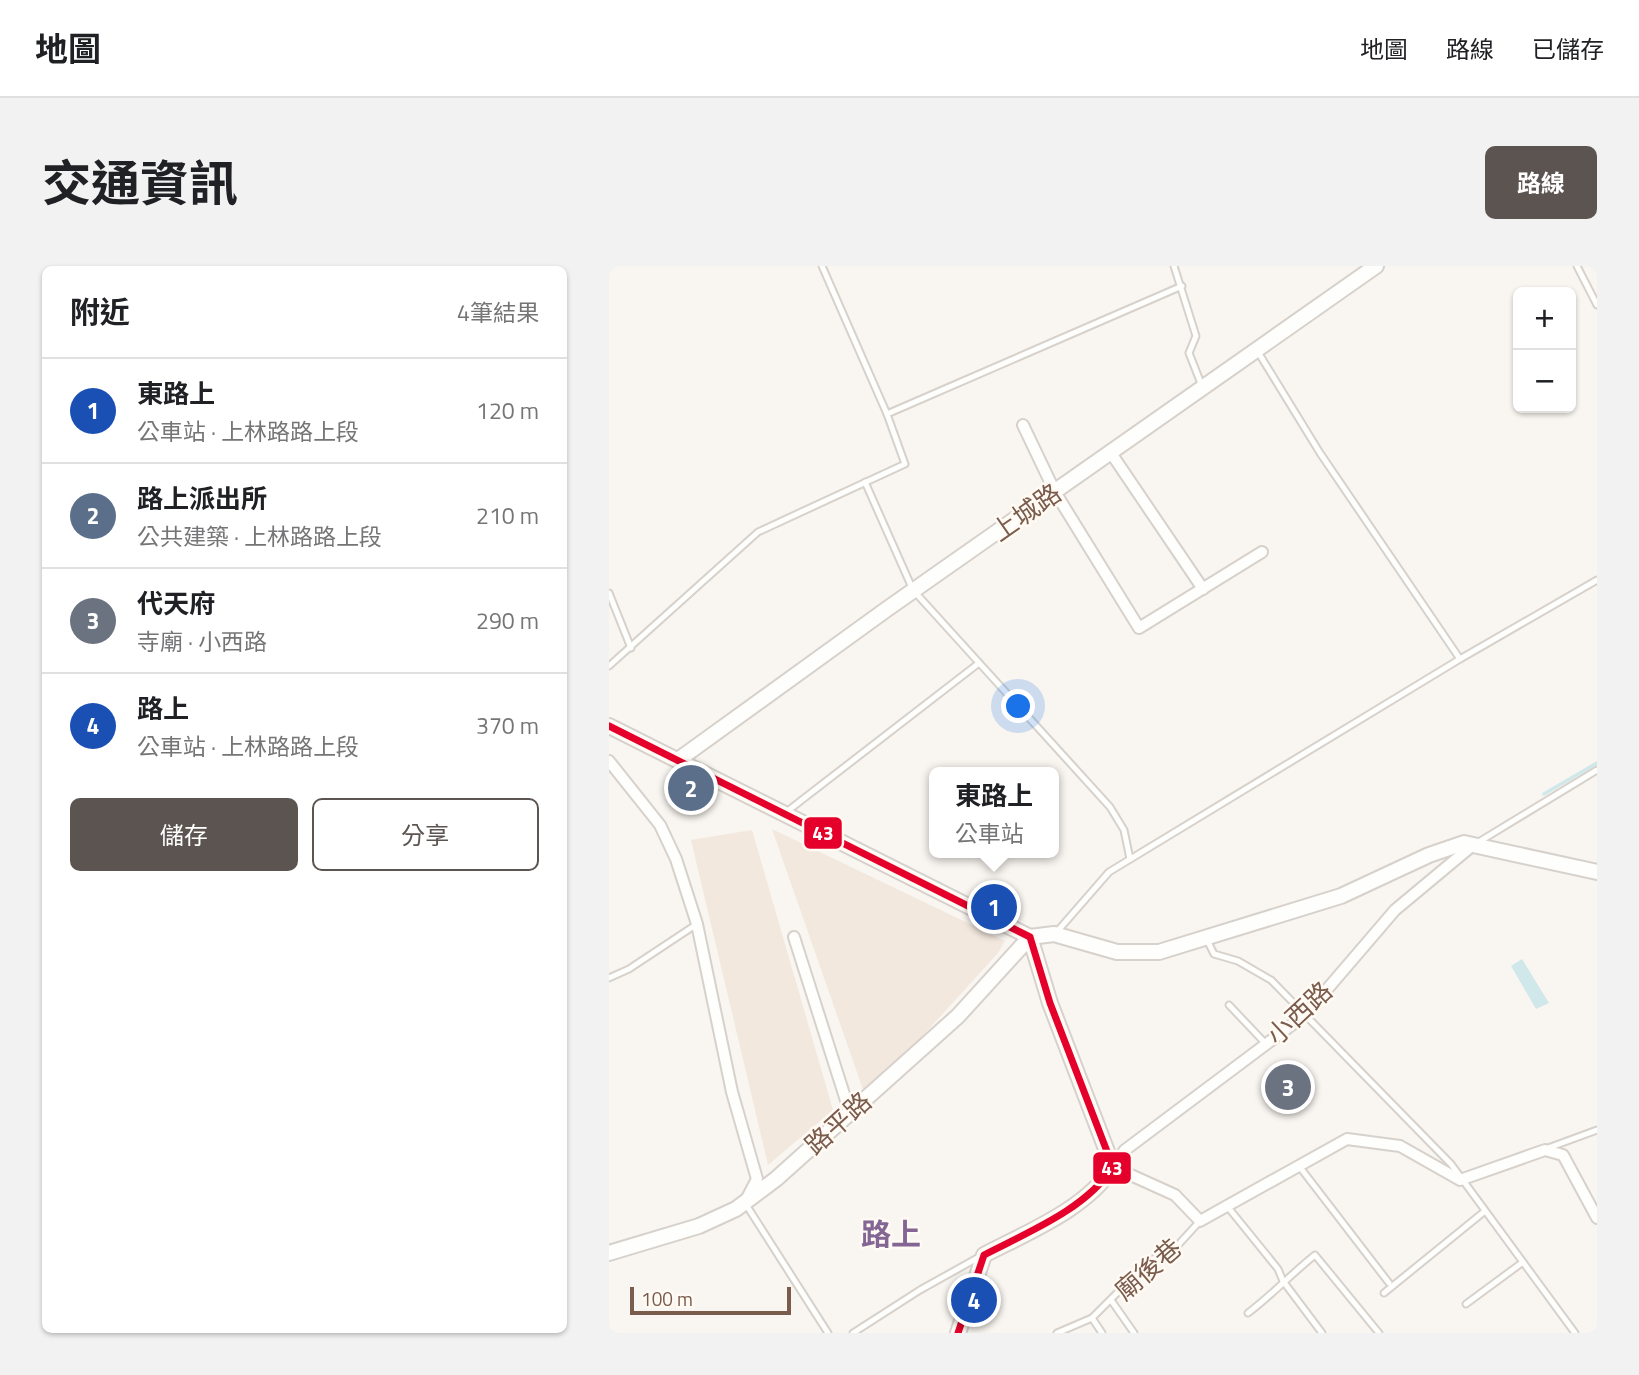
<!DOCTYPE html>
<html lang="zh-TW">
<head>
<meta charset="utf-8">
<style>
	:root { --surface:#fff; --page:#f2f2f2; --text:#202124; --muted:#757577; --line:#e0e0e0; --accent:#5c5450 }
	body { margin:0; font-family:"Titillium Web","Noto Sans TC",sans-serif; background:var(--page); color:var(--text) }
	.controls { position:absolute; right:21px; top:21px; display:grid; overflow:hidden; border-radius:10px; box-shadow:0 2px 5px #0004 }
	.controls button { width:63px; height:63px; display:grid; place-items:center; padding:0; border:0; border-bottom:2px solid var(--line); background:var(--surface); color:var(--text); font:35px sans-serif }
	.scale { position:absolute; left:21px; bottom:18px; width:161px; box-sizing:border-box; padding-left:7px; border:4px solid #7a5c4d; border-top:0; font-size:19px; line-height:24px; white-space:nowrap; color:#7a5c4d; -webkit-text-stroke:5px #fffaf3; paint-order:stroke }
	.you { position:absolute; left:410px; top:441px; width:24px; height:24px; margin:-18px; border:5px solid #fff; border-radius:50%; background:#1a73e8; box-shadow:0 0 0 10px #1a73e833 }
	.badge { display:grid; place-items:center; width:46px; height:46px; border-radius:50%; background:var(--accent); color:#fff; font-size:23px; font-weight:700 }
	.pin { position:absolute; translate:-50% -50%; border:4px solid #fff; box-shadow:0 2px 7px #0006 }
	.popup { position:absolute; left:320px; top:501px; width:130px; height:91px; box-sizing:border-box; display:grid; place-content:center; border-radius:10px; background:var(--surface); filter:drop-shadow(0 2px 5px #0005); font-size:23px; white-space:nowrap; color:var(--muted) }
	.popup b { font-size:26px; color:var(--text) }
	.popup::after { content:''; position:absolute; left:50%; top:100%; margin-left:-14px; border:14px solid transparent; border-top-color:var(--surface) }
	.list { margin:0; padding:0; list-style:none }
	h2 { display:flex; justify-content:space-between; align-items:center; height:91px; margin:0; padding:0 28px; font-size:30px }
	h2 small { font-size:23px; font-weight:400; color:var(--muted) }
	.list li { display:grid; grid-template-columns:46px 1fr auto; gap:21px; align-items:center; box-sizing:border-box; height:105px; padding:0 28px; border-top:2px solid var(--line) }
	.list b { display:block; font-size:26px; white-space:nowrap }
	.list p { margin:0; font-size:23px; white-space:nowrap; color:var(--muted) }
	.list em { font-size:23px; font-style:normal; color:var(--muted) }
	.actions { display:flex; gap:14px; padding:21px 28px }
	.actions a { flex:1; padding:16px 0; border:2px solid var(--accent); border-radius:10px; text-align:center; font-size:24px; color:var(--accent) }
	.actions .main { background:var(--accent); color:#fff }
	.map { position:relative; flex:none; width:988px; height:1067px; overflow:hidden; border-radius:10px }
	header { display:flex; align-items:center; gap:42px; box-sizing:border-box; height:98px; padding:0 35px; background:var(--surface); border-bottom:2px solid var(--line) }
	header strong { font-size:33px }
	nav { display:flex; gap:38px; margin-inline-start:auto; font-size:24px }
	.intro { display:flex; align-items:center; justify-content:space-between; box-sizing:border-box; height:168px; padding:0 42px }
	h1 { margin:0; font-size:49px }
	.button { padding:18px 32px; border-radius:10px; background:var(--accent); color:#fff; font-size:24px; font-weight:700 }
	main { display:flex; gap:42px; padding:0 42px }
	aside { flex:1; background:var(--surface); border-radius:10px; box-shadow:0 2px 5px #0004 }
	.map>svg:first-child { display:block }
	.residential { fill:#f2e8de }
	.water { fill:#d0e8ea }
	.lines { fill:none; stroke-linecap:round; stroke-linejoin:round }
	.stream { stroke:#d0e8ea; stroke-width:3.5 }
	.service-casing { stroke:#d7d1cb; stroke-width:9 }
	.minor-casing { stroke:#d7d1cb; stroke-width:14 }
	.tertiary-casing { stroke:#d7d1cb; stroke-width:18 }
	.service { stroke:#fefefd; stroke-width:5 }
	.minor { stroke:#fefefd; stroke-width:10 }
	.tertiary { stroke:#fefefd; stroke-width:14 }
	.bus-1-casing { stroke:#fffaf3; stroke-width:12 }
	.bus-1 { stroke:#e4002b; stroke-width:7 }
	.labels { text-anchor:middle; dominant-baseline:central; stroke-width:5; stroke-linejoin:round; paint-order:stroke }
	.street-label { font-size:26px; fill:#7a5c4d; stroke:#fffaf3 }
	.quarter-label { font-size:30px; font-weight:bold; fill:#846695; stroke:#fffaf3 }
	.line-badge { stroke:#fffaf3; stroke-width:2.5 }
	.badge-label { font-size:19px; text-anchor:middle; font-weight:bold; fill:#fff }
</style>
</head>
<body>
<header>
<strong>地圖</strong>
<nav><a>地圖</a><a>路線</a><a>已儲存</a></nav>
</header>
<div class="intro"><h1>交通資訊</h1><a class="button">路線</a></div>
<main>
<aside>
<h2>附近<small>4筆結果</small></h2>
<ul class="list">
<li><span class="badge" style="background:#1a4fb4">1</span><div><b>東路上</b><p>公車站 · 上林路路上段</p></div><em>120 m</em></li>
<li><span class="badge" style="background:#5c6f8a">2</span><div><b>路上派出所</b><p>公共建築 · 上林路路上段</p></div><em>210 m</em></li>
<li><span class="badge" style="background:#6b7280">3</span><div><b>代天府</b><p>寺廟 · 小西路</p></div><em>290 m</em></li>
<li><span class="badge" style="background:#1a4fb4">4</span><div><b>路上</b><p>公車站 · 上林路路上段</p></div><em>370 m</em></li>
</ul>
<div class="actions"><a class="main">儲存</a><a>分享</a></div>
</aside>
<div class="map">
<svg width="988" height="1067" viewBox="0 0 988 1067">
	<rect width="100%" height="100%" fill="#f9f5f0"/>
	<g class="residential">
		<polygon points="163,563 396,675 389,687 257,832"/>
		<polygon points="143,564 224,844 159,899 82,574"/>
	</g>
	<polygon class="water" points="913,693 940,737 927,743 902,700"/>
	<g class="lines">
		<polyline class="stream" points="935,528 988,497"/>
		<defs>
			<g id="service">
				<polyline points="213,0 278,148"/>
				<polyline points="565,0 587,70 580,87 593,120"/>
				<polyline points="968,0 988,39"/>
				<polyline points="649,86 711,187 851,393"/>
				<polyline points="256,216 304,324 501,541 515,564 521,593"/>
				<polyline points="0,327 22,382"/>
				<polyline points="0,400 149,266 296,198 278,148 573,20"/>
				<polyline points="176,547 370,397"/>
				<polyline points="868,577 988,504"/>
				<polyline points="446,668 500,606 851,393 988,314"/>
				<polyline points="598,674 605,688 629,695 662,714 842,898 966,1067"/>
				<polyline points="0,712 20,703 88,658"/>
				<polyline points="620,739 657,778"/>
				<polyline points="939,882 988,864"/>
				<polyline points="690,900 780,1017"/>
				<polyline points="136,937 219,1067"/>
				<polyline points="618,940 669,1003 674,1015 713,1067"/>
				<polyline points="775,1027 876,945"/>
				<polyline points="502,1034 525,1067"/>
				<polyline points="857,1038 914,996"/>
				<path d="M639 1047C663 1029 682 1008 706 989L770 1067"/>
				<polyline points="483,1052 493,1067"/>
				<polyline points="244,1067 311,1024 372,990"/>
				<polyline points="448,1067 483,1052 539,996 569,979 591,955"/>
			</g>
			<g id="minor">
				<polyline points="414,159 446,226 530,362 653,286"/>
				<polyline points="502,187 594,323"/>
				<polyline points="0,495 51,559 67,593 88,658 123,826 148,913 137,934"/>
				<polyline points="864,579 786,644 696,749 516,884 504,901 566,929 591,955 738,873 791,880 851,914 936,884 954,889 988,952"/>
				<polyline points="185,671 241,847"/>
			</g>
			<g id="tertiary">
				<path d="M0 460 421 671 441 737 504 901C477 943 419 966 375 989L349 1067"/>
				<polyline points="69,494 278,343 767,0"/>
				<polyline points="421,671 445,668 508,686 550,686 732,630 820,589 855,577 988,606"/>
				<polyline points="0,987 90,960 127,943 167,913 349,750 421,671"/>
			</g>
		</defs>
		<use href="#service" class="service-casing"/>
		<use href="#minor" class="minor-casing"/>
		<use href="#tertiary" class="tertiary-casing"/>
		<use href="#service" class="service"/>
		<use href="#minor" class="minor"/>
		<use href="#tertiary" class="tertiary"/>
		<defs>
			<path id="bus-1" d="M0 460 421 671 441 737 504 901C477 943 419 966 375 989L349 1067"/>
		</defs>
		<use href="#bus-1" class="bus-1-casing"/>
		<use href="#bus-1" class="bus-1"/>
	</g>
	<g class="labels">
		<g class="street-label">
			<text transform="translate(417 246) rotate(-35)">上城路</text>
			<text transform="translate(690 747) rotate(-43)">小西路</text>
			<text transform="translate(229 857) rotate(-42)">路平路</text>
			<text transform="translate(539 1003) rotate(-41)">廟後巷</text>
		</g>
		<g class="quarter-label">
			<text x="282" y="968">路上</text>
		</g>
	</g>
	<g class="line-badge">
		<rect x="194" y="550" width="40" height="34" rx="7" fill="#e4002b"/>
		<rect x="483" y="885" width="40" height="34" rx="7" fill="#e4002b"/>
	</g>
	<g class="badge-label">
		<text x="214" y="574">43</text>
		<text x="503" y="909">43</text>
	</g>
</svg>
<div class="controls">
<button>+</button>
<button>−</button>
</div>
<div class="scale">100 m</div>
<div class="you"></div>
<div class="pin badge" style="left:385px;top:641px;background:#1a4fb4">1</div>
<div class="popup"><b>東路上</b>公車站</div>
<div class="pin badge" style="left:82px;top:522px;background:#5c6f8a">2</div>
<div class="pin badge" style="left:679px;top:821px;background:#6b7280">3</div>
<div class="pin badge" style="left:365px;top:1034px;background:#1a4fb4">4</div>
</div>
</main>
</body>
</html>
